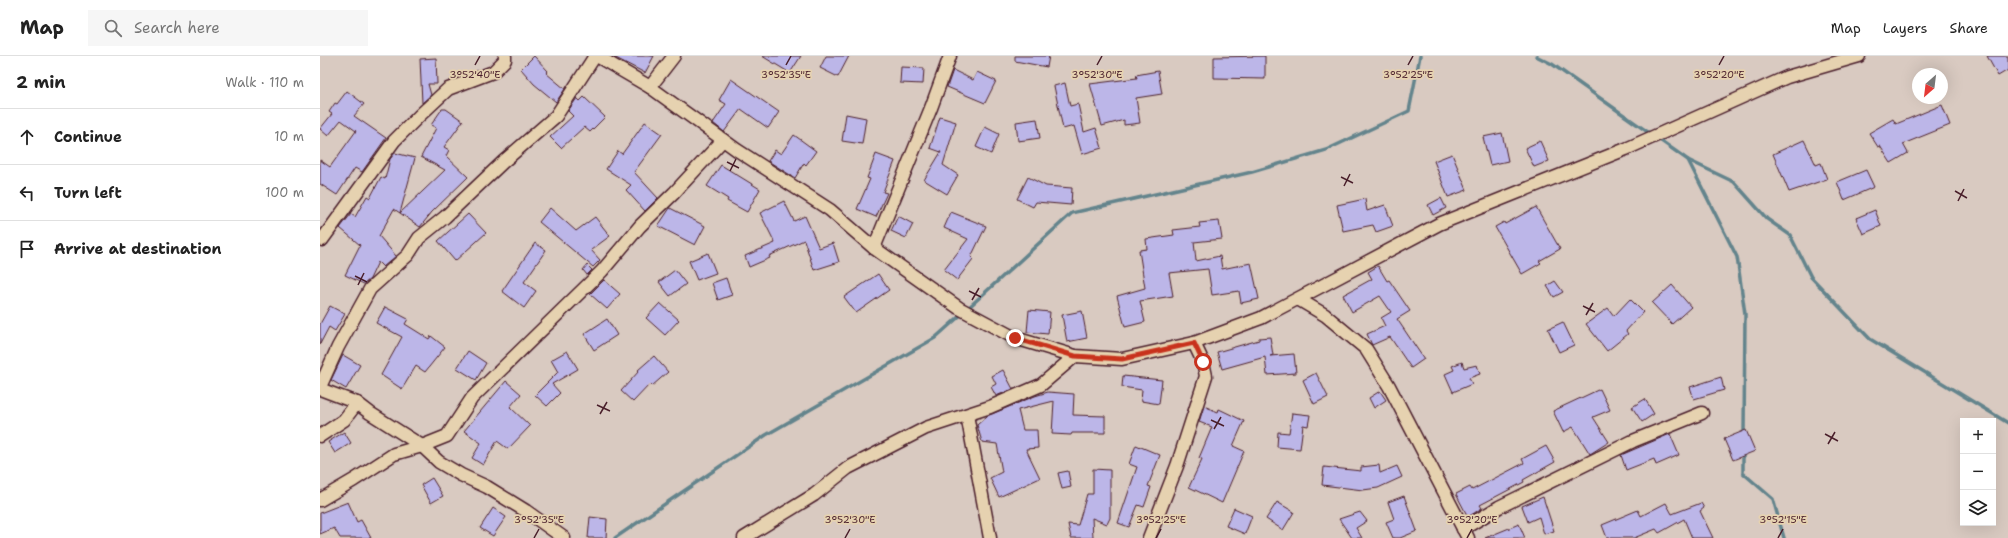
<!DOCTYPE html>
<html lang="en">
<head>
<meta charset="utf-8">
<style>
	:root { --surface:#fff; --page:#f6f6f6; --text:#222; --muted:#767676; --line:#e0e0e0 }
	body { margin:0; font-family:"Shantell Sans",sans-serif; background:var(--page); color:var(--text) }
	.controls { position:absolute; right:12px; bottom:12px; display:grid; overflow:hidden; border-radius:0px; box-shadow:0 4px 16px #0002 }
	.controls button { width:36px; height:36px; display:grid; place-items:center; padding:0; border:0; border-bottom:1px solid var(--line); background:var(--surface); color:var(--text); font:20px sans-serif }
	.compass { position:absolute; left:1592px; top:12px; width:36px; height:36px; border-radius:50%; background:var(--surface); box-shadow:0 4px 16px #0002; rotate:208deg }
	.stop { position:absolute; width:12px; height:12px; margin:-9px; border:3px solid #c8321e; border-radius:50%; background:#fff }
	.stop.end { background:#c8321e; border-color:#fff; box-shadow:0 1px 4px #0008 }
	.list { margin:0; padding:0; list-style:none }
	h2 { display:flex; justify-content:space-between; align-items:center; height:52px; margin:0; padding:0 16px; font-size:17px }
	h2 small { font-size:13px; font-weight:400; color:var(--muted) }
	.list li { display:grid; grid-template-columns:26px 1fr auto; gap:12px; align-items:center; box-sizing:border-box; height:56px; padding:0 16px; border-top:1px solid var(--line) }
	.list b { display:block; font-size:15px; white-space:nowrap }
	.list em { font-size:13px; font-style:normal; color:var(--muted) }
	.icon { flex:none; width:22px; height:22px; fill:none; stroke:currentColor; stroke-width:2; stroke-linecap:round; stroke-linejoin:round }
	.map { position:relative; flex:none; width:1688px; height:482px; overflow:hidden }
	header { display:flex; align-items:center; gap:24px; box-sizing:border-box; height:56px; padding:0 20px; background:var(--surface); border-bottom:1px solid var(--line) }
	header strong { font-size:19px }
	nav { display:flex; gap:22px; margin-inline-start:auto; font-size:14px }
	.search { width:280px; height:36px; background:var(--page); display:flex; align-items:center; gap:10px; box-sizing:border-box; padding:0 14px; border-radius:0px; color:var(--muted); font-size:15px }
	main { display:flex }
	aside { flex:1; background:var(--surface) }
	.map>svg:first-child { display:block }
	.lines { fill:none; stroke-linecap:round; stroke-linejoin:round }
	.stream { stroke:#64848c; stroke-width:3.5 }
	.building { fill:#bcb6e8; stroke:#4a1f2b }
	.minor-casing { stroke:#4a1f2b; stroke-width:15 }
	.minor { stroke:#e6d2b0; stroke-width:12 }
	.route { stroke:#c8321e; stroke-width:5 }
	.ticks { fill:none; stroke:#4a1f2b; stroke-width:1.5 }
	.ticks-label { font-size:10px; text-anchor:middle; fill:#4a1f2b; stroke:#e6d2b0; stroke-width:3.5; stroke-linejoin:round; paint-order:stroke }
</style>
</head>
<body>
<header>
<strong>Map</strong>
<div class="search"><svg class="icon" aria-label="search" viewBox="0 0 24 24"><circle cx="10" cy="10" r="6"/><path d="M15 15l6 6"/></svg>Search here</div>
<nav><a>Map</a><a>Layers</a><a>Share</a></nav>
</header>
<main>
<aside>
<h2>2 min<small>Walk · 110 m</small></h2>
<ul class="list">
<li><svg class="icon" aria-label="ahead" viewBox="0 0 24 24"><path d="M12 20V5M6 11l6-6 6 6"/></svg><div><b>Continue</b></div><em>10 m</em></li>
<li><svg class="icon" aria-label="left" viewBox="0 0 24 24"><path d="M17 20v-9H6M10 6l-5 5 5 5"/></svg><div><b>Turn left</b></div><em>100 m</em></li>
<li><svg class="icon" aria-label="arrive" viewBox="0 0 24 24"><path d="M6 21V4h12l-3 4 3 4H6"/></svg><div><b>Arrive at destination</b></div></li>
</ul>
</aside>
<div class="map">
<svg width="1688" height="482" viewBox="0 0 1688 482">
	<rect width="100%" height="100%" fill="#d9cac1"/>
	<filter id="ink" filterUnits="userSpaceOnUse"><feTurbulence type="fractalNoise" baseFrequency=".025" numOctaves="2"/><feDisplacementMap in="SourceGraphic" scale="8" xChannelSelector="R" yChannelSelector="G"/><feConvolveMatrix kernelMatrix="1 2 1 2 8 2 1 2 1" color-interpolation-filters="sRGB"/></filter>
	<g filter="url(#ink)">
		<g class="lines">
			<g class="stream">
				<polyline points="1216,0 1232,8 1332,79"/>
				<polyline points="1337,82 1368,104 1417,201 1425,258 1424,378"/>
				<polyline points="1368,104 1414,126 1447,163 1470,179 1491,221 1550,283 1688,367"/>
				<polyline points="647,253 752,157 932,116 1006,94 1089,55 1100,0"/>
				<polyline points="1423,396 1423,417 1453,443 1464,482"/>
				<polyline points="295,482 446,379 615,282 643,257"/>
			</g>
		</g>
		<g class="building">
			<polygon points="214,0 228,15 226,17 245,33 236,46 214,28 201,13"/>
			<polygon points="292,0 334,0 325,17"/>
			<polygon points="442,0 481,0 470,17"/>
			<polygon points="506,0 529,0 518,21 500,12"/>
			<polygon points="695,0 729,0 727,11 695,5"/>
			<polygon points="945,0 945,23 894,22 894,1"/>
			<polygon points="1667,0 1688,0 1688,14 1678,20"/>
			<polygon points="116,2 117,28 108,28 111,39 102,47 100,3"/>
			<polygon points="581,11 604,12 603,28 580,27"/>
			<polygon points="633,14 653,24 657,16 676,25 665,47 627,31"/>
			<polygon points="838,15 842,38 816,42 820,67 804,69 804,64 782,70 770,28 817,22 816,19"/>
			<polygon points="411,23 459,56 448,72 421,53 404,76 393,67 406,48 399,44"/>
			<polygon points="745,27 750,50 758,48 764,76 776,72 782,92 762,98 754,70 743,73 734,30"/>
			<polygon points="27,35 44,48 34,60 66,82 42,116 35,112 17,139 0,128 0,104 10,111 36,75 21,64 8,80 0,73 12,58 9,56 15,47 17,48"/>
			<polygon points="264,41 285,61 270,76 264,71 241,92 230,81 253,60 248,55 257,42 260,45"/>
			<polygon points="1622,49 1630,69 1583,88 1588,97 1571,107 1560,90 1558,91 1549,77 1573,63 1576,68"/>
			<polygon points="122,53 126,53 143,65 124,91 129,94 126,100 148,121 112,156 100,171 80,157 125,114 101,101 116,72 111,69"/>
			<polygon points="526,58 546,62 542,88 522,85"/>
			<polygon points="620,61 636,66 623,109 638,119 627,138 604,124 621,96 610,92"/>
			<polygon points="717,63 720,82 698,85 696,66"/>
			<polygon points="325,66 342,78 314,116 338,142 325,155 306,134 311,129 286,113 298,95 302,98"/>
			<polygon points="665,71 679,78 671,98 656,91"/>
			<polygon points="1182,77 1188,105 1170,109 1163,81"/>
			<polygon points="474,79 496,95 486,109 484,107 475,122 448,105 455,94 461,98"/>
			<polygon points="1484,84 1496,109 1501,107 1507,123 1469,136 1453,98"/>
			<polygon points="1220,85 1229,105 1214,111 1205,92"/>
			<polygon points="75,97 95,102 80,157 74,153 59,180 76,200 63,211 58,206 50,223 44,228 25,219 40,189 20,172 31,158 35,161 47,140 50,142 61,121 65,123 70,103"/>
			<polygon points="556,98 575,105 563,136 567,137 556,161 537,153 550,123 547,122"/>
			<polygon points="1132,98 1147,134 1128,141 1114,105"/>
			<polygon points="401,109 440,133 427,156 407,145 408,143 387,130"/>
			<polygon points="1546,114 1554,131 1524,144 1517,126"/>
			<polygon points="708,121 726,130 752,132 751,149 716,146 713,151 697,143"/>
			<polygon points="1121,142 1126,152 1113,159 1108,149"/>
			<polygon points="1045,143 1047,155 1065,149 1073,170 1056,176 1053,169 1023,175 1017,149"/>
			<polygon points="464,145 474,165 485,160 499,192 513,187 519,206 494,214 484,184 449,200 450,202 429,211 425,200 455,187 440,157"/>
			<polygon points="1216,151 1240,193 1219,205 1221,207 1202,218 1175,171 1184,166 1185,168"/>
			<polygon points="230,152 256,175 275,161 290,180 271,194 280,204 273,211 219,166"/>
			<polygon points="350,152 385,170 375,189 338,170"/>
			<polygon points="1555,154 1561,170 1543,178 1536,162"/>
			<polygon points="631,156 666,170 651,201 653,203 637,224 624,214 648,183 624,172"/>
			<polygon points="148,158 166,177 135,205 118,185"/>
			<polygon points="578,160 593,168 586,182 571,175"/>
			<polygon points="899,165 902,183 874,186 876,205 900,200 902,213 931,207 939,243 921,247 919,235 892,239 888,213 849,217 853,240 820,245 825,266 805,271 797,240 825,232 819,194 827,193 826,183 854,179 853,174 880,171 879,167"/>
			<polygon points="215,187 226,194 204,226 216,235 204,252 182,235"/>
			<polygon points="388,197 396,217 377,224 369,205"/>
			<polygon points="267,209 272,214 267,219 263,214"/>
			<polygon points="1058,210 1067,225 1069,224 1090,255 1077,263 1104,303 1091,312 1070,281 1052,289 1047,278 1065,270 1061,262 1071,256 1060,240 1032,256 1023,239 1052,223 1048,216"/>
			<polygon points="355,214 366,228 350,240 339,226"/>
			<polygon points="558,218 569,234 536,257 524,241"/>
			<polygon points="406,222 412,239 398,244 392,227"/>
			<polygon points="284,224 300,238 287,253 270,238"/>
			<polygon points="1235,225 1243,236 1234,241 1227,230"/>
			<polygon points="1352,229 1371,251 1352,268 1332,247"/>
			<polygon points="1310,243 1323,256 1306,275 1308,278 1287,295 1266,268 1288,252 1294,260"/>
			<polygon points="340,247 359,264 345,279 326,262"/>
			<polygon points="10,250 25,258 15,275 9,271 0,288 0,268"/>
			<polygon points="65,251 88,263 85,268 109,283 111,280 125,291 105,316 96,310 82,333 61,319 82,281 56,267"/>
			<polygon points="709,254 730,256 728,278 707,276"/>
			<polygon points="762,255 767,282 747,286 742,259"/>
			<polygon points="287,263 297,279 274,294 264,278"/>
			<polygon points="1243,266 1254,289 1239,296 1228,273"/>
			<polygon points="950,281 953,299 950,300 974,298 976,317 947,319 945,301 902,313 897,296 939,284 939,282"/>
			<polygon points="148,295 166,307 156,324 137,312"/>
			<polygon points="247,295 258,313 232,328 240,337 227,350 215,339 238,316 231,304"/>
			<polygon points="23,299 40,309 26,333 11,324"/>
			<polygon points="334,300 348,316 332,330 330,328 313,346 301,335 319,315 318,314"/>
			<polygon points="1142,306 1144,312 1157,309 1160,318 1149,322 1152,328 1133,336 1125,318 1134,314 1132,310"/>
			<polygon points="683,314 693,333 676,340 671,331 676,328 672,320"/>
			<polygon points="996,317 1008,341 994,348 983,324"/>
			<polygon points="803,320 842,324 839,348 821,345 822,334 802,331"/>
			<polygon points="1401,321 1404,334 1374,343 1370,331"/>
			<polygon points="186,325 201,338 190,351 210,370 188,393 177,385 163,409 152,402 161,387 144,375"/>
			<polygon points="1280,333 1290,354 1273,361 1289,386 1270,398 1253,371 1243,376 1233,355"/>
			<polygon points="1060,335 1066,344 1054,352 1049,342"/>
			<polygon points="728,336 754,338 753,359 785,360 785,377 752,377 751,379 732,378 734,345 698,354 703,374 717,374 718,392 706,393 720,422 679,441 670,422 682,416 677,388 662,386 657,369 667,360 715,340"/>
			<polygon points="1325,343 1334,358 1322,366 1312,351"/>
			<polygon points="884,350 898,356 899,353 924,365 913,390 924,395 902,447 869,431 882,403 879,402 892,371 879,366"/>
			<polygon points="972,357 990,359 988,370 983,369 980,393 957,391 958,376 969,377"/>
			<polygon points="1426,374 1435,395 1413,404 1404,383"/>
			<polygon points="24,376 31,387 15,397 8,386"/>
			<polygon points="1350,378 1359,399 1336,409 1334,403 1306,414 1301,399"/>
			<polygon points="816,389 840,399 828,430 831,431 824,451 818,449 809,471 798,467 817,411 809,408"/>
			<polygon points="1226,390 1235,406 1203,424 1204,426 1160,449 1162,452 1148,461 1136,438 1150,431 1152,434 1204,407 1202,403"/>
			<polygon points="1059,409 1060,417 1077,410 1082,421 1058,432 1043,434 1002,429 1004,411 1041,415 1041,411"/>
			<polygon points="773,413 790,414 790,462 787,468 772,462 773,482 751,482 748,468 758,469 767,438 773,438"/>
			<polygon points="748,415 751,431 742,433 738,417"/>
			<polygon points="112,422 123,440 111,447 101,429"/>
			<polygon points="1084,440 1097,475 1080,482 1073,482 1066,466 1074,463 1068,446"/>
			<polygon points="1223,441 1234,475 1224,478 1219,461 1208,466 1202,450"/>
			<polygon points="28,446 37,466 41,464 51,482 20,482 14,472 0,478 0,457"/>
			<polygon points="957,446 974,456 963,474 946,463"/>
			<polygon points="1346,447 1352,458 1381,447 1384,452 1380,455 1393,482 1372,482 1364,463 1339,477 1336,473 1314,482 1287,482 1282,469 1318,454 1321,460"/>
			<polygon points="173,452 186,461 173,480 160,472"/>
			<polygon points="914,452 932,460 925,478 906,470"/>
			<polygon points="1040,456 1047,465 1036,472 1042,482 1032,482 1019,463"/>
			<polygon points="270,461 287,463 286,482 268,482"/>
			<polygon points="1199,468 1205,482 1165,482"/>
		</g>
		<g class="lines">
			<defs>
				<g id="minor">
					<polyline points="277,0 330,31 417,94 510,154 554,192 639,252 695,282 755,300 802,303 874,287 941,262 1119,168 1306,93 1467,21 1539,0"/>
					<polyline points="330,31 354,0"/>
					<polyline points="2,184 74,85 99,60 128,33 173,16 185,4 185,0"/>
					<polyline points="554,192 611,52 630,0"/>
					<polyline points="978,243 1005,259 1046,293 1069,330 1148,482"/>
					<polyline points="0,331 18,291 50,233 88,199 99,182 125,161 183,106 236,60 275,0"/>
					<polyline points="0,333 37,347 50,357 102,390 119,406 141,419 167,431 206,455 244,482"/>
					<polyline points="647,359 670,482"/>
					<polyline points="0,380 24,364 37,347"/>
					<polyline points="0,444 34,424 74,398 102,390 127,380 152,342 282,215 320,170 354,137 403,84"/>
					<polyline points="1143,473 1179,451 1313,385 1382,357"/>
					<polyline points="424,482 494,439 528,412 606,372 670,351 721,329 755,300"/>
					<polyline points="829,482 857,410 886,320 883,306 874,287"/>
				</g>
			</defs>
			<use href="#minor" class="minor-casing"/>
			<use href="#minor" class="minor"/>
		</g>
	</g>
	<g class="lines" filter="url(#ink)">
		<polyline class="route" points="695,282 755,300 802,303 874,287 883,306"/>
	</g>
	<path class="ticks" d="M155 9 160 0M466 9 471 0M777 9 782 0M1088 9 1093 0M1399 9 1404 0M407 106 419 112M410 115 416 103M1021 121 1033 127M1024 130 1030 118M1635 135 1647 142M1638 145 1644 133M35 220 47 226M38 229 44 217M649 235 661 241M652 244 659 232M1263 250 1275 256M1266 259 1273 247M277 349 290 355M280 358 287 346M891 364 904 370M894 373 901 361M1505 378 1518 385M1508 388 1515 376M214 482 219 473M525 482 530 473M836 482 841 473M1147 482 1152 473M1458 482 1463 473"/>
	<g class="ticks-label">
		<text x="155" y="22">3°52'40"E</text>
		<text x="466" y="22">3°52'35"E</text>
		<text x="777" y="22">3°52'30"E</text>
		<text x="1088" y="22">3°52'25"E</text>
		<text x="1399" y="22">3°52'20"E</text>
		<text x="219" y="467">3°52'35"E</text>
		<text x="530" y="467">3°52'30"E</text>
		<text x="841" y="467">3°52'25"E</text>
		<text x="1152" y="467">3°52'20"E</text>
		<text x="1463" y="467">3°52'15"E</text>
	</g>
</svg>
<div class="controls">
<button>+</button>
<button>−</button>
<button><svg class="icon" aria-label="layers" viewBox="0 0 24 24"><path d="M12 4l9 5-9 5-9-5zM3 14l9 5 9-5"/></svg></button>
</div>
<svg class="compass" viewBox="-18 -18 36 36"><path d="M0-13l5 13h-10z" fill="#e53935"/><path d="M0 13l5-13h-10z" fill="#767676"/></svg>
<div class="stop" style="left:883px;top:306px"></div>
<div class="stop end" style="left:695px;top:282px"></div>
</div>
</main>
</body>
</html>
